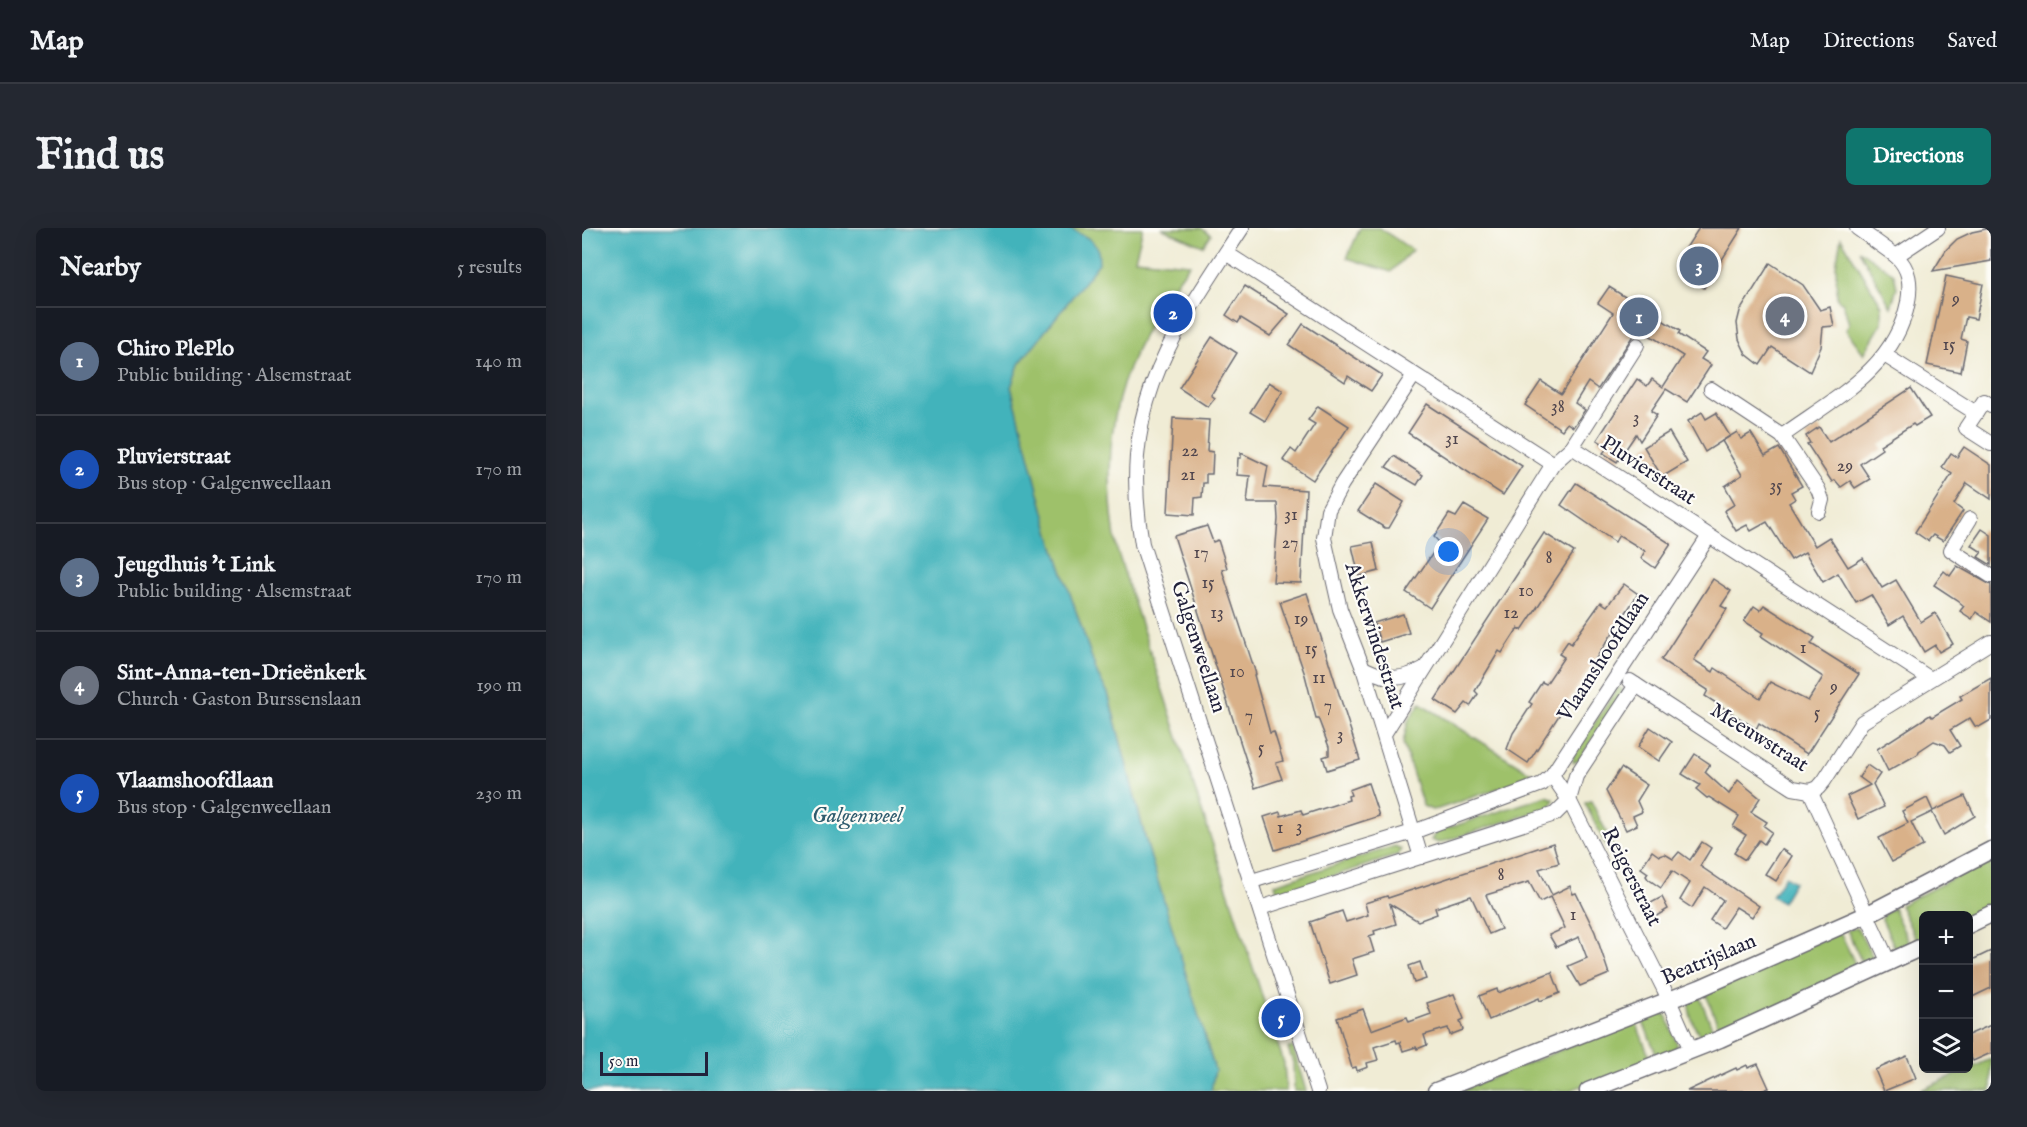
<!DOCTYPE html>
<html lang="en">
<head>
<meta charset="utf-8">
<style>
	:root { --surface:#171b24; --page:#242831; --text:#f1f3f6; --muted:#9ea1a6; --line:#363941; --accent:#0f766e }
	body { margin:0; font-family:"IM FELL English",serif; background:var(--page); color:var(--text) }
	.controls { position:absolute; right:18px; bottom:18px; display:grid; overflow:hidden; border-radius:9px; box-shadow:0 6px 24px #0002 }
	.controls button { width:54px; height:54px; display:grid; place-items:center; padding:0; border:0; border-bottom:2px solid var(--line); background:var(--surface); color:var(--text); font:30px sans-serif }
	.scale { position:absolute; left:18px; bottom:15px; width:108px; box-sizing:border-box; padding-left:6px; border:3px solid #22223b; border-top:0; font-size:16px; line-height:21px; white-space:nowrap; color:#22223b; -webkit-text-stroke:4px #fdfcf7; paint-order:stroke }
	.you { position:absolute; left:867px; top:324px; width:21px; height:21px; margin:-15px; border:4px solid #fff; border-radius:50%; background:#1a73e8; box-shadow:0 0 0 9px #1a73e833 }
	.badge { display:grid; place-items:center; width:39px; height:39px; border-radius:50%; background:var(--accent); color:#fff; font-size:20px; font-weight:700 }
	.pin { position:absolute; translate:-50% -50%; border:3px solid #fff; box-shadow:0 2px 6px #0006 }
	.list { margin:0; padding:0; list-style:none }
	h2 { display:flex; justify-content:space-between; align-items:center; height:78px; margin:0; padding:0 24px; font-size:26px }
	h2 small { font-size:20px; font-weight:400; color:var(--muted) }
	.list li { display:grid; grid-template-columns:39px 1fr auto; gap:18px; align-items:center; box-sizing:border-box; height:108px; padding:0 24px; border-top:2px solid var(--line) }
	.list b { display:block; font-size:22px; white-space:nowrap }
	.list p { margin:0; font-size:20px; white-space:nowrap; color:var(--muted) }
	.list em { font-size:20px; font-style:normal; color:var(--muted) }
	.icon { flex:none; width:33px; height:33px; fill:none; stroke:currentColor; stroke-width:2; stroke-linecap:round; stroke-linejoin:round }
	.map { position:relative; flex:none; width:1409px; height:863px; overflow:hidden; border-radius:9px }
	header { display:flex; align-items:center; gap:36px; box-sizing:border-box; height:84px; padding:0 30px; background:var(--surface); border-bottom:2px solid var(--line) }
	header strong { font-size:28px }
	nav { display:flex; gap:33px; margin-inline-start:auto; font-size:21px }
	.intro { display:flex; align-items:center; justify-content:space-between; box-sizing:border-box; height:144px; padding:0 36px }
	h1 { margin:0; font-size:42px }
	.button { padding:15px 27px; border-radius:9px; background:var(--accent); color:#fff; font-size:21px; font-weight:700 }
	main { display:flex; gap:36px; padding:0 36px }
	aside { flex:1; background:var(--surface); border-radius:9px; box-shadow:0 6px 24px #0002 }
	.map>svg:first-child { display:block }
	.green { fill:#9ec16b; stroke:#607253; stroke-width:1.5 }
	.water { fill:#43b3bb; stroke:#326a7b; stroke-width:1.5 }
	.building { fill:#d9b189 }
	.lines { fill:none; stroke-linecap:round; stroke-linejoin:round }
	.minor-casing { stroke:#6a6971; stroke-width:16 }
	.tertiary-casing { stroke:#6a6971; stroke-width:19 }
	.minor { stroke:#fff; stroke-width:14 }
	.tertiary { stroke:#fff; stroke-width:16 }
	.labels { text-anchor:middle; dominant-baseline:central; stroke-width:4.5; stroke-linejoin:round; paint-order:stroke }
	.number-label { font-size:18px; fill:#50464e }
	.street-label { font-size:21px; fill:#22223b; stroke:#fdfcf7 }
	.water-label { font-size:22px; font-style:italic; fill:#2f5c6e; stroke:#fdfcf7 }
</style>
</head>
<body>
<header>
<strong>Map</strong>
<nav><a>Map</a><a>Directions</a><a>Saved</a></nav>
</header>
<div class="intro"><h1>Find us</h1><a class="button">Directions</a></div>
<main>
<aside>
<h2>Nearby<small>5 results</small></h2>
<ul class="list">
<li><span class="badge" style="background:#5c6f8a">1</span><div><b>Chiro PlePlo</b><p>Public building · Alsemstraat</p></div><em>140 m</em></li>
<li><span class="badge" style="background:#1a4fb4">2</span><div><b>Pluvierstraat</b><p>Bus stop · Galgenweellaan</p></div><em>170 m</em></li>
<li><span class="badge" style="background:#5c6f8a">3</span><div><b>Jeugdhuis 't Link</b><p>Public building · Alsemstraat</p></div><em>170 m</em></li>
<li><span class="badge" style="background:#6b7280">4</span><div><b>Sint-Anna-ten-Drieënkerk</b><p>Church · Gaston Burssenslaan</p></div><em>190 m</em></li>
<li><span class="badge" style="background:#1a4fb4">5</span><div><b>Vlaamshoofdlaan</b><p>Bus stop · Galgenweellaan</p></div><em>230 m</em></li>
</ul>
</aside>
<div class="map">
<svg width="1409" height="863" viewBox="0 0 1409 863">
	<rect width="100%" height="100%" fill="#fdfcf7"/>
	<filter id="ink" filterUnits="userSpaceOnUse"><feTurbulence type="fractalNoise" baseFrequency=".0167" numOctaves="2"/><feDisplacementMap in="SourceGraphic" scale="12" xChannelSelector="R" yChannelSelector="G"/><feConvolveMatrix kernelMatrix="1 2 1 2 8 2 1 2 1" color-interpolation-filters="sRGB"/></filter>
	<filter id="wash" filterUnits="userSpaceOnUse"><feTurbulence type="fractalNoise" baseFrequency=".008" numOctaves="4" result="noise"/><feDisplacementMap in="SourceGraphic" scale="24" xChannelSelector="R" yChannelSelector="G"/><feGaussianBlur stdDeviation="1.35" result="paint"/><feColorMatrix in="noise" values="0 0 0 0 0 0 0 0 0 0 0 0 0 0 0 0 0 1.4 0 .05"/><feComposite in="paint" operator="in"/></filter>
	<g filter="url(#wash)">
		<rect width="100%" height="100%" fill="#f0ecd5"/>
		<g class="green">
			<path d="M486 0H561L553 31 608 36C536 130 515 205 535 322L702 835 704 863H629L526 465 516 448 468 307 429 159 437 136 517 35 506 10Z"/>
			<polygon points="579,0 619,0 629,7 621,18"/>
			<polygon points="778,0 798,0 830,22 809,44 765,30"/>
			<polygon points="1259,10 1300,78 1300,95 1282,126 1264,102 1267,96 1261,75 1255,71 1254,38"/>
			<polygon points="1277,22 1312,46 1315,60 1309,79"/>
			<polygon points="1036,459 1041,462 1040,466 997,532 991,535 991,528"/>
			<polygon points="838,475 949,545 935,554 856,581 850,582 841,578 821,515 826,493"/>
			<polygon points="965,568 972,571 969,579 857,615 849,612 854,604"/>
			<polygon points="1009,573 1061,678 1055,681 1003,575"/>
			<polygon points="813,618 819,621 816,627 696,666 693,656"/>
			<polygon points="1409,631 1409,679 1387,690 1386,688 1342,688 1341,713 1336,716 1318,677"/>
			<polygon points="1311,680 1329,719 1318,723 1312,718 1300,691 1303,685"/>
			<polygon points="1275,700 1292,731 1292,734 1283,741 1265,702"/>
			<polygon points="1258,704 1277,744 1139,805 1123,764"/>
			<path d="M1117 767 1133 807 1123 810C1113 805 1106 785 1107 773Z"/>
			<polygon points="1079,783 1085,789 1095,816 1094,820 1076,830 1059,789"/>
			<polygon points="1053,792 1069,833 986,863 877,863"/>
			<polygon points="711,819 724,863 712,863 711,835 706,820"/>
			<polygon points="1409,831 1409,863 1337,863"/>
		</g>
		<g class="water">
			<polygon points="0,0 486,0 506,10 516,20 517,35 437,136 429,159 468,307 516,448 526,465 565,617 633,842 629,863 0,863"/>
			<polygon points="1203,648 1212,654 1200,674 1190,668"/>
		</g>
		<g id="blocks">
			<g class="building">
				<polygon points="1117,0 1160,0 1122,60 1094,42 1101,31 1098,29"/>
				<polygon points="1409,0 1409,33 1351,43 1364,22 1375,11 1390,4"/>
				<polygon points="1188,35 1221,57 1238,82 1248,79 1252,98 1241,99 1239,119 1228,144 1190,119 1178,137 1164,126 1157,111 1155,95 1158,83"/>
				<polygon points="1364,48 1401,56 1394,91 1384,89 1379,111 1385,113 1379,144 1345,137"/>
				<polygon points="663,58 707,86 688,108 659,90 656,95 644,87"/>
				<polygon points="1027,59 1098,103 1096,106 1124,124 1119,131 1129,137 1105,174 1084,161 1069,183 1075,187 1058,213 1054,206 1035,234 1021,225 1026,219 1015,212 1055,151 1065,158 1070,151 1081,159 1101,128 1056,100 1016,161 1006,154 993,175 1003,182 991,199 985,195 980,202 943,177 959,153 979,166 1031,85 1016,75"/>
				<polygon points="721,96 800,147 789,163 766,148 763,154 707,117"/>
				<polygon points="630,109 655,125 629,167 633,170 626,179 597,160"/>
				<polygon points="687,154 701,163 683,193 668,184"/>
				<polygon points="1329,160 1348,189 1333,198 1331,196 1298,217 1300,221 1278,236 1288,251 1273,260 1268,253 1259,259 1253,252 1250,254 1225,216 1228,215 1224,208 1237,199 1247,214"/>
				<polygon points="845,176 940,238 921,267 826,205"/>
				<polygon points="736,178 767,198 731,252 701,232 709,221 714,225 733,196 726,192"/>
				<polygon points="1120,184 1124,191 1134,185 1148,208 1123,224 1106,193"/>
				<polygon points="591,190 627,192 625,223 631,224 630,246 624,246 624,255 621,255 620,269 613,270 612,287 586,285"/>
				<polygon points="1087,204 1105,234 1080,249 1062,219"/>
				<polygon points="1155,204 1159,211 1169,205 1183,228 1197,220 1220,258 1209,264 1213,271 1207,275 1233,318 1247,309 1266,339 1281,330 1300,360 1314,352 1339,394 1353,385 1371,416 1357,424 1353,417 1342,424 1321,388 1307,397 1289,367 1274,375 1256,345 1241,354 1223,324 1209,332 1185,294 1169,303 1165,297 1154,303 1142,283 1153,276 1143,258 1160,247 1140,213"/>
				<polygon points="1382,219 1409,237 1409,271 1385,255 1372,276 1381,283 1361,313 1351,307 1346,313 1333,304 1370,246 1360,239 1369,225 1375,229"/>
				<polygon points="659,225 686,238 682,259 724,262 719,355 691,354 696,291 695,275 665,275 668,248 655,247 656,230 659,230"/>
				<polygon points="812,228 841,247 835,257 804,239"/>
				<polygon points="994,255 1089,316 1073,340 1059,330 1063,323 1037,307 1033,314 979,277"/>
				<polygon points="794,256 822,274 807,300 803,300 776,283"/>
				<polygon points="882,277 906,291 848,380 824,364 858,315 852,309 867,286 874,289"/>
				<polygon points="625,298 631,314 636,312 645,340 640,342 674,446 672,447 688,505 692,504 701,533 694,535 700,551 673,560 592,308"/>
				<polygon points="1400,301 1409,307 1409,337 1396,329 1400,324 1389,317"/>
				<polygon points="962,305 992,324 940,402 936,400 920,425 917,423 893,463 896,466 888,478 884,475 875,486 853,472"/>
				<polygon points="791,314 797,343 777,348 770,318"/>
				<polygon points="1375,338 1409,357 1409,394 1394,384 1390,391 1378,383 1382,378 1375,372 1352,357 1362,343 1368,348"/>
				<polygon points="1131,351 1149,363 1139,378 1145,381 1112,432 1131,444 1133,440 1178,470 1188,454 1226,473 1241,449 1179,408 1181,405 1162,393 1172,378 1178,382 1182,377 1233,410 1229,416 1277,446 1225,526 1177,495 1174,501 1148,484 1123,468 1126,462 1079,432"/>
				<polygon points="1042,356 1056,366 946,535 925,521 931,505 950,476 947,474 960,454 964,456 982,429 977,426 986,413 989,416 1019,374 1025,378"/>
				<polygon points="725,365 778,532 745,542 741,529 747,527 747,519 736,490 734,490 723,447 698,374"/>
				<polygon points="821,386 827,405 798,414 792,395"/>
				<polygon points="1409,450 1409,492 1397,499 1393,498 1388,490 1368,502 1378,518 1368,524 1363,517 1352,513 1337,523 1336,526 1306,543 1295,521 1348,487 1350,489 1380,471 1378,468"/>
				<polygon points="1068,499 1090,514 1077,533 1056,519"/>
				<polygon points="1113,526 1128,536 1123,544 1147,566 1156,552 1178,570 1169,584 1185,594 1182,598 1190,604 1182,616 1177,612 1163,632 1152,625 1164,607 1151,599 1157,588 1127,569 1125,570 1114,561 1118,557 1100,546"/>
				<polygon points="1285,537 1298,546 1291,556 1302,579 1276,591 1265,568 1288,557 1277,549"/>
				<polygon points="1039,540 1065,557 1055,573 1060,584 1051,588 1055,597 1044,602 1024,563"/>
				<polygon points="786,555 797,588 693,622 682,589 698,584 699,588 719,582 721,587 767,572 766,568 769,567 767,562"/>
				<polygon points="1383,568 1393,588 1362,607 1350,584 1329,594 1341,618 1310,634 1297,610 1326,595 1320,583 1345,570 1351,583"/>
				<polygon points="1120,614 1129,620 1118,638 1177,678 1170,689 1154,679 1140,700 1128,692 1141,672 1123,659 1110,680 1098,672 1108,655 1090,643 1079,660 1066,651 1064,648 1066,645 1059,640 1070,623 1077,628 1083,626 1091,631 1097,624 1108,632"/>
				<polygon points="971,615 977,635 957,641 970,667 988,658 991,666 994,665 1013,704 1027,746 998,758 986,738 1005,730 997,709 974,719 967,707 983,700 968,669 958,674 947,654 904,667 919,701 907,706 889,668 853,680 855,686 836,693 808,676 814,696 792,703 793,706 787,708 792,724 770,731 775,747 748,756 728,694 760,683 764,694 786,687 783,675 805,668 806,670"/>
				<polygon points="1199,621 1210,628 1194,653 1183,646"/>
				<polygon points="1080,669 1086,681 1073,689 1067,676"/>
				<polygon points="1409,723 1409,760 1386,771 1386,734"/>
				<polygon points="838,734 844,751 832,755 827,738"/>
				<polygon points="970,744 978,765 958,773 957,770 907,792 897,768 915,761 916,765"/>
				<polygon points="872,766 882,791 878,793 881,802 868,807 866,800 842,807 845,817 835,821 834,819 821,823 818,814 815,815 814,812 792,819 796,832 785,835 786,839 775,843 774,839 770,840 755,790 781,781 789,802 825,789 827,794 849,786 845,775"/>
				<polygon points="1409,797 1409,825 1391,833 1386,823 1386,807"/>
				<polygon points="1325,828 1334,850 1302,863 1293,842"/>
				<polygon points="1176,836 1187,860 1179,863 1105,863 1154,840 1155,842 1165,837 1166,840"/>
			</g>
		</g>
	</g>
	<g filter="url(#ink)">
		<use href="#blocks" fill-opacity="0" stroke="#6a6971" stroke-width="1.5"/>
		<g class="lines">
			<defs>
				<g id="minor">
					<path d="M660 0C588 110 536 178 560 316L736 863"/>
					<polyline points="1275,0 1314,28"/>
					<polyline points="644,25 971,236 990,219 1347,450"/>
					<polyline points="1304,128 1394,185 1402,173 1409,178"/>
					<polyline points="832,147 760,256 746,282 742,310 758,381 781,440 839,629"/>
					<polyline points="1129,161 1200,208 1236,261 1240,272 1237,283"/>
					<polyline points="1394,185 1384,200 1409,216"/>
					<path d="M1200 208C1251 171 1313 141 1326 74 1329 56 1328 41 1314 28L1356 0"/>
					<polyline points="990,219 1055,117"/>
					<polyline points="1388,291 1369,322 1409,348"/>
					<path d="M781 440C807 452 817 454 843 440"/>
					<polyline points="1048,453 1211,560 1228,563 1307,735"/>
					<polyline points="802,506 971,236"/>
					<polyline points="970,547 987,572 1082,761 1109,822"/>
					<polyline points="1228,563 1236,560 1242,553 1280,494 1409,414"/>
					<polyline points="670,653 831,604 960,556 970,547 1127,308"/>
					<polyline points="678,680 973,586 987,572 994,548 1054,457"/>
				</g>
				<g id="tertiary">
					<polyline points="1386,697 1409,686"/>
					<polyline points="854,863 1118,760 1286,686 1409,622"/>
					<polyline points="1006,863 1138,811 1342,718"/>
				</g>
			</defs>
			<use href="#minor" class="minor-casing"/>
			<use href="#tertiary" class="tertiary-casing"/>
			<use href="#minor" class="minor"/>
			<use href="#tertiary" class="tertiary"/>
		</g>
	</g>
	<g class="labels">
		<g class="number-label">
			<text x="1374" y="71">9</text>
			<text x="1367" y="117">15</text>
			<text x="976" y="179">38</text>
			<text x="1054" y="190">3</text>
			<text x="870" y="211">31</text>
			<text x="608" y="223">22</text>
			<text x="1263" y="238">29</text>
			<text x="606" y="247">21</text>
			<text x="1194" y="258">35</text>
			<text x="709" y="287">31</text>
			<text x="708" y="315">27</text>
			<text x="619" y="325">17</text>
			<text x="967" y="330">8</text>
			<text x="626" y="355">15</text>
			<text x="944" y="363">10</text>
			<text x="635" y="385">13</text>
			<text x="929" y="385">12</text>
			<text x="719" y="391">19</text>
			<text x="1221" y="420">1</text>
			<text x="729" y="421">15</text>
			<text x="655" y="444">10</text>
			<text x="737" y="450">11</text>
			<text x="1252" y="459">9</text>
			<text x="746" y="478">7</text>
			<text x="1235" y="485">5</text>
			<text x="667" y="488">7</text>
			<text x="758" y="507">3</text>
			<text x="679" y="520">5</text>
			<text x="717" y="599">3</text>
			<text x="698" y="600">1</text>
			<text x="919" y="647">8</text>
			<text x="991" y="687">1</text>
		</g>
		<g class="street-label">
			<text transform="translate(1066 243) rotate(33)">Pluvierstraat</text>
			<text transform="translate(792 408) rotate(72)">Akkerwindestraat</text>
			<text transform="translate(616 419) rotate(72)">Galgenweellaan</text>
			<text transform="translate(1022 429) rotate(-57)">Vlaamshoofdlaan</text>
			<text transform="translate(1177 510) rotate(32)">Meeuwstraat</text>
			<text transform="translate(1049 649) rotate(63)">Reigerstraat</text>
			<text transform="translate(1127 732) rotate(-23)">Beatrijslaan</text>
		</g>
		<g class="water-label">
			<text x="275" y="588">Galgenweel</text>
		</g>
	</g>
</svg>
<div class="controls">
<button>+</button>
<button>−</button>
<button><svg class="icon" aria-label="layers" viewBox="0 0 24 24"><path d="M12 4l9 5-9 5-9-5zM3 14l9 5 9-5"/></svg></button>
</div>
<div class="scale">50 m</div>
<div class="you"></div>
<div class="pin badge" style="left:1057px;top:89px;background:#5c6f8a">1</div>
<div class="pin badge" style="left:591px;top:85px;background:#1a4fb4">2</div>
<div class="pin badge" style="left:1117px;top:38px;background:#5c6f8a">3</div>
<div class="pin badge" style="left:1203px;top:88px;background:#6b7280">4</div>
<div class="pin badge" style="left:699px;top:790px;background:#1a4fb4">5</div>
</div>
</main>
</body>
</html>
